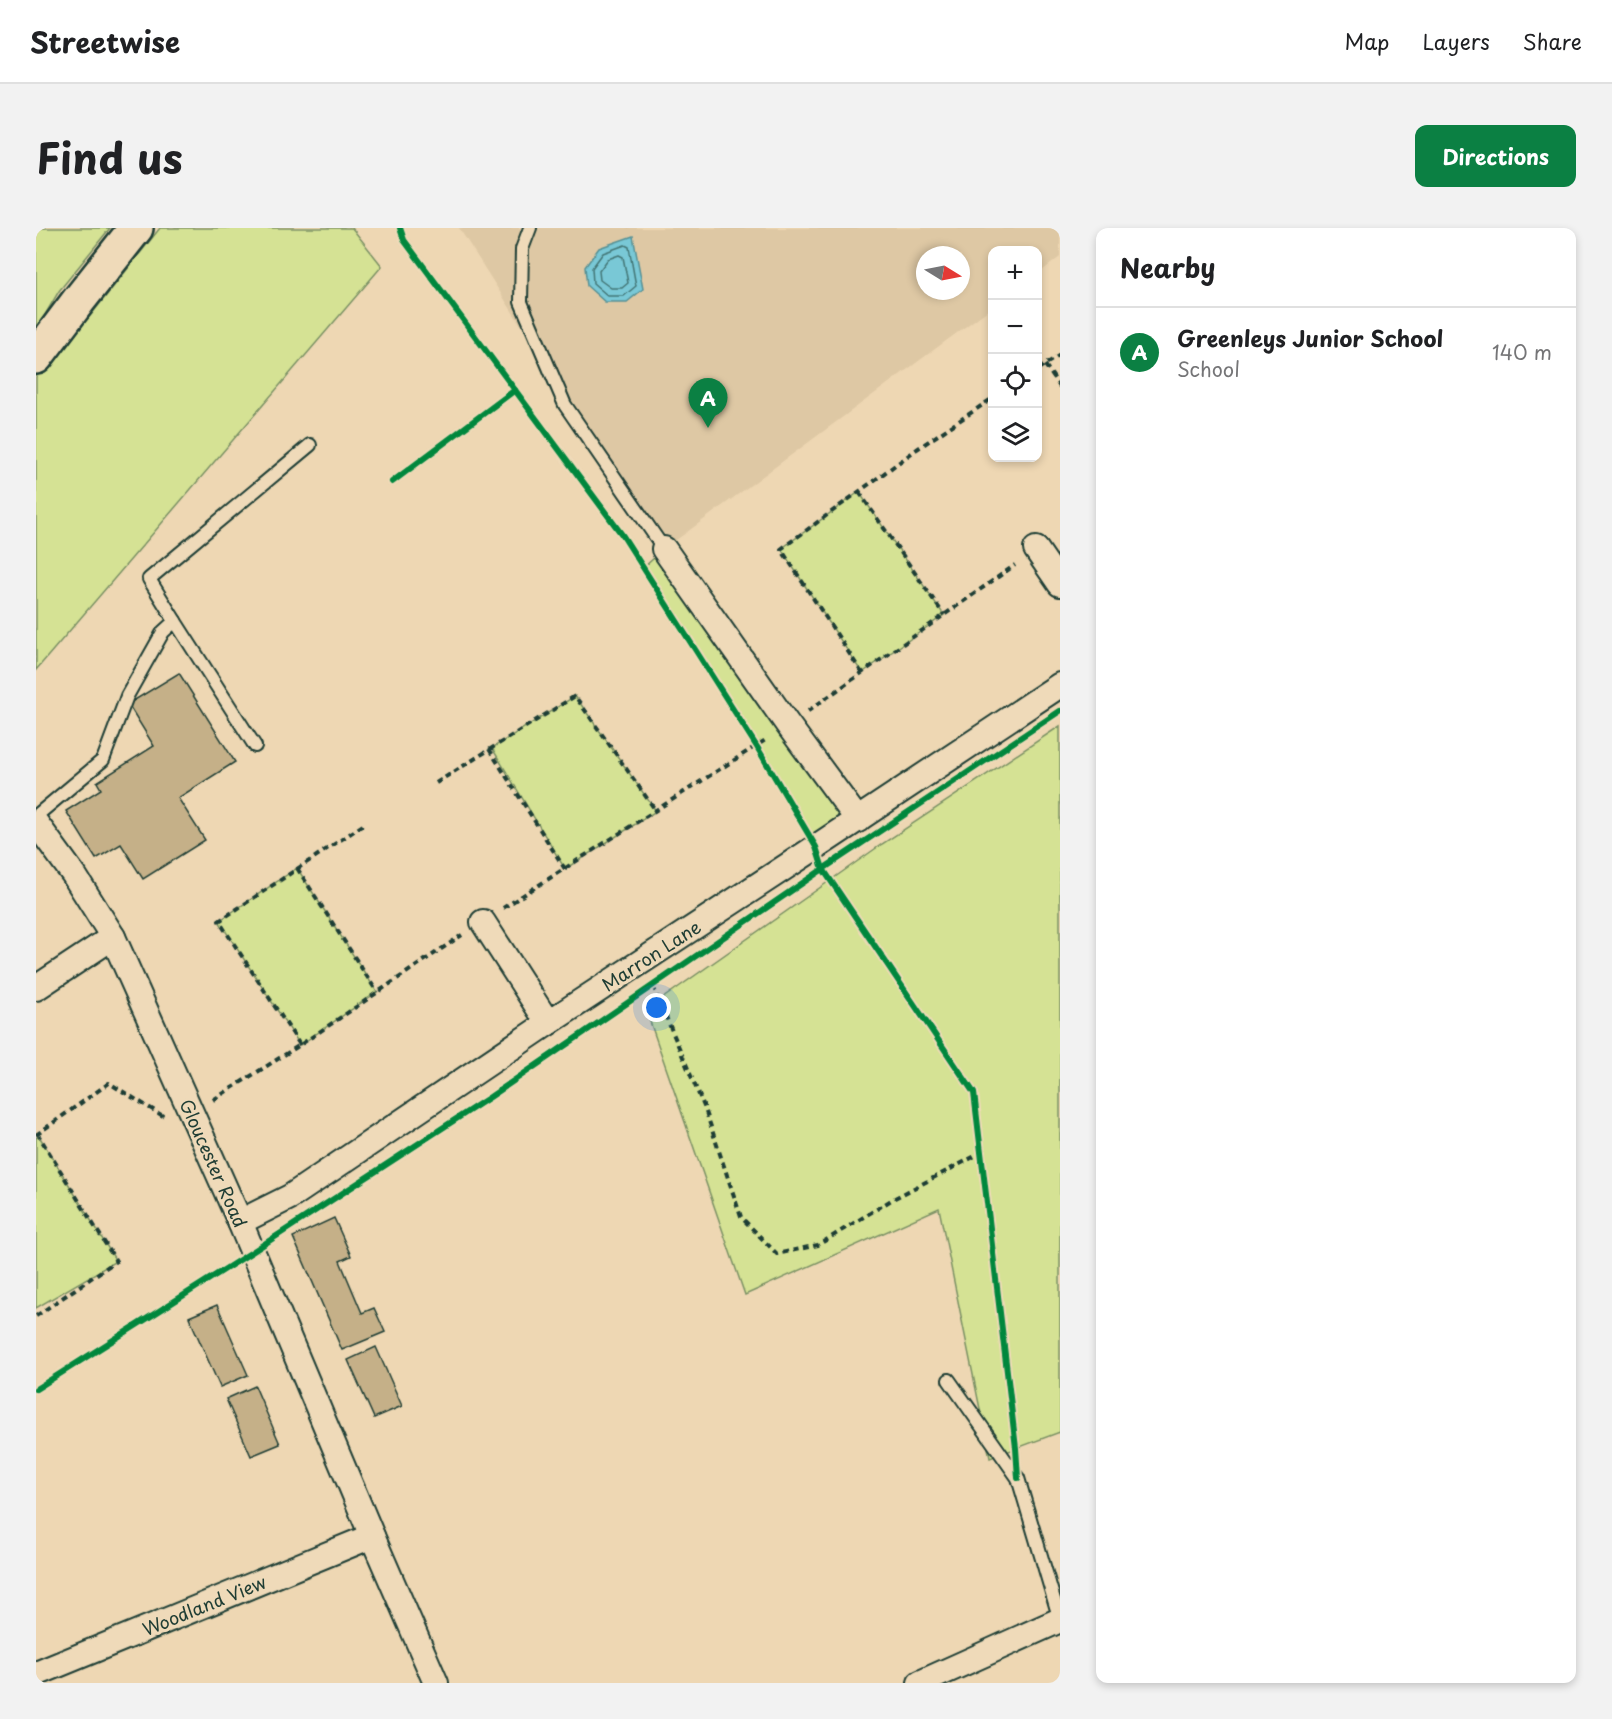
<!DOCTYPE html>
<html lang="en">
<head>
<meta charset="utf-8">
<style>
	:root { --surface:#fff; --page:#f2f2f2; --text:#202124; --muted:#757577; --line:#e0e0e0; --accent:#0b8043 }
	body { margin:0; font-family:"Playpen Sans",sans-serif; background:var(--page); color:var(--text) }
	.controls { position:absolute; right:18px; top:18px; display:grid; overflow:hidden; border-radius:12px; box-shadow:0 3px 9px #0003 }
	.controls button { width:54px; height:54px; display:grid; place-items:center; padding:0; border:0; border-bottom:2px solid var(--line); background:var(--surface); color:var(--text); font:30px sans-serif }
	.compass { position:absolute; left:880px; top:18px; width:54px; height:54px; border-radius:50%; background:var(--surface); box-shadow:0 3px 9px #0003; rotate:100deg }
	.you { position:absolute; left:621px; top:780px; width:21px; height:21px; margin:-15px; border:4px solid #fff; border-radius:50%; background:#1a73e8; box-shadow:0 0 0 9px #1a73e833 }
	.badge { display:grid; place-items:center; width:39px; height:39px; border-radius:50%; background:var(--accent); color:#fff; font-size:20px; font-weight:700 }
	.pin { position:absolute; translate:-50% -50px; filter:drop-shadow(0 2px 3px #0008) }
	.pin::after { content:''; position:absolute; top:32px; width:21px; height:18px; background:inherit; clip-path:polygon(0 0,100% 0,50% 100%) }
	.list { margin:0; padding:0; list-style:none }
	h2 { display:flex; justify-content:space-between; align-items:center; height:78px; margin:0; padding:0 24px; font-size:26px }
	h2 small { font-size:20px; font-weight:400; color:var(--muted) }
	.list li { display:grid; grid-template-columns:39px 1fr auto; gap:18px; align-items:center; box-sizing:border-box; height:90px; padding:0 24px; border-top:2px solid var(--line) }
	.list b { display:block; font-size:22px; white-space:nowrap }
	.list p { margin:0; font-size:20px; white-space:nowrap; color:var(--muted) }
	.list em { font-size:20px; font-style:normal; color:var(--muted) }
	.icon { flex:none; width:33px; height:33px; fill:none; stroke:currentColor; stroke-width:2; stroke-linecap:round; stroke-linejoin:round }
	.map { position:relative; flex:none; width:1024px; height:1455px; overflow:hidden; border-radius:12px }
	header { display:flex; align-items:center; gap:36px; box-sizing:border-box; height:84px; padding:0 30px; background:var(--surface); border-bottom:2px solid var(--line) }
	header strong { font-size:28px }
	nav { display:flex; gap:33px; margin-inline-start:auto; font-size:21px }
	.intro { display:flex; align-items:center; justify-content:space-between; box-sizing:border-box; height:144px; padding:0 36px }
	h1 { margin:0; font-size:42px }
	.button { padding:15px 27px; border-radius:12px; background:var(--accent); color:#fff; font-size:21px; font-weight:700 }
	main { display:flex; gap:36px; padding:0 36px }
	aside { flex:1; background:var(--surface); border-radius:12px; box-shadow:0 3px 9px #0003 }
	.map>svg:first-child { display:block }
	.built { fill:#dec8a4; fill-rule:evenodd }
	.green { fill:#d5e294; stroke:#7a9064; stroke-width:1.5 }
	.water { fill:#79c8d6; stroke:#559095; stroke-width:1.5 }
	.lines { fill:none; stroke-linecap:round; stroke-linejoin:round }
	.shore { stroke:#437575; stroke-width:1.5 }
	.building { fill:#c5b088; stroke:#1f3d34; stroke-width:1.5 }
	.lane-casing { stroke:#1f3d34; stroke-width:16 }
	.street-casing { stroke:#1f3d34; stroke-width:28 }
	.secondary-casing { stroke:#1f3d34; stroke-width:38 }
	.path { stroke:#1f3d34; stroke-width:4; stroke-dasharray:6 4.5; stroke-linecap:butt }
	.lane { stroke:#efdab9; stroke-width:12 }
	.street { stroke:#efdab9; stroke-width:24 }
	.secondary { stroke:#efdab9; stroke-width:33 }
	.cycleway-casing { stroke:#efdab9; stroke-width:10 }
	.cycleway { stroke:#00873e; stroke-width:6 }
	.labels { text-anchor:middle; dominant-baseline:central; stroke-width:6; stroke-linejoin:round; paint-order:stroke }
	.street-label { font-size:18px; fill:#1f3d34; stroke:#efdab9 }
</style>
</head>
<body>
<header>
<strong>Streetwise</strong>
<nav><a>Map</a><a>Layers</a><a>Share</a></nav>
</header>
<div class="intro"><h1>Find us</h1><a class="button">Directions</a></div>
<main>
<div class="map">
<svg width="1024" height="1455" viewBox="0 0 1024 1455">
	<rect width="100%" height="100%" fill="#eed7b3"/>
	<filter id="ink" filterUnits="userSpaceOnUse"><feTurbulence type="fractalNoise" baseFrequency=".0167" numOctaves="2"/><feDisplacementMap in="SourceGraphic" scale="12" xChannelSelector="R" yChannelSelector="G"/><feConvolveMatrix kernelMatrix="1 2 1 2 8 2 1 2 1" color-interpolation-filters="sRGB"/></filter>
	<g filter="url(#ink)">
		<path class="built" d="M423 0H1024V29L1002 46V22H957L956 79 628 321ZM889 27H925V63H889Z"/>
		<g class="green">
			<polygon points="0,0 74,0 23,63 0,102"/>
			<polygon points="124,0 316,0 346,38 0,442 0,149 55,87"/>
			<polygon points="823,264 908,387 826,445 745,321"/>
			<polygon points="628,321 822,592 780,619 607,340"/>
			<polygon points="539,468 620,583 529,641 456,520"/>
			<polygon points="1024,498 1024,1204 954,1230 903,980 709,1067 610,782 846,616"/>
			<polygon points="261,640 341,764 264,817 183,693"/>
			<polygon points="3,908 80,1033 0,1080 0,910"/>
		</g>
		<polygon class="water" points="597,8 607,61 591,74 569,74 551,58 549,39 563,20"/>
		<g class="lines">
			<g class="shore">
				<polygon points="589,17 593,19 600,58 588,68 572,68 557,55 556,40 567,25"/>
				<polygon points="583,27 587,29 592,55 586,60 575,60 564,52 563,43 572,31"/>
			</g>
		</g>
		<g class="building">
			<polygon points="143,445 199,534 142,570 169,612 107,651 85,616 60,631 30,583 65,561 61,554 118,518 92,476"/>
			<polygon points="298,990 315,1028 304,1033 326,1085 338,1080 349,1104 306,1122 257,1009"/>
			<polygon points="181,1077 212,1147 184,1159 153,1089"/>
			<polygon points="340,1119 366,1178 338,1190 312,1132"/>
			<polygon points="219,1158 244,1216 215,1228 190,1171"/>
		</g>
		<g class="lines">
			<defs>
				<g id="lane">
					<polyline points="494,0 486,21 485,74 529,177 628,321"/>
					<polyline points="139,393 113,351 274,217"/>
					<polyline points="0,588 67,532 91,468 127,404 139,393 219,518"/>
					<polyline points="913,1152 982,1250 1024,1392"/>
				</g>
				<g id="street">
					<polyline points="628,321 752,497 822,592"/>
					<polyline points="1000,321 1024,356"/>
					<polyline points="0,595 38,647 77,709 204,994 336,1308 400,1455"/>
					<polyline points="447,694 512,795"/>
					<polyline points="0,760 77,709"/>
					<polyline points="204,994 254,969 512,795 780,619 1024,457"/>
					<polyline points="0,1446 336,1308"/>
					<polyline points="884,1455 1024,1392"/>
				</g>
				<polyline id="secondary" points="0,129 43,72 100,0"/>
			</defs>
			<use href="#lane" class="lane-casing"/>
			<use href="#street" class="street-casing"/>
			<use href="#secondary" class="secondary-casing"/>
			<g class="path">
				<polyline points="1009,137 1024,159"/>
				<polyline points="1002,141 1024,127"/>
				<polyline points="823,264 908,387"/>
				<polyline points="826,445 745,321 881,221 957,170"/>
				<polyline points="772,483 979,337"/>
				<polyline points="453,521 529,641"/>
				<polyline points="400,555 539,468 620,583"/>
				<polyline points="261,640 341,764"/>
				<polyline points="467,680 731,511"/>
				<polyline points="617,758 669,881 705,989 741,1026 782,1017 857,971 945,925"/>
				<polyline points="264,817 183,693 327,597"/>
				<polyline points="177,872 264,817 426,707"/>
				<polyline points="0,907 73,855 127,888"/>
				<polyline points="0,1088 80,1033 3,908"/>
			</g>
			<use href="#lane" class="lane"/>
			<use href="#street" class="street"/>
			<use href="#secondary" class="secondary"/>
			<defs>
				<g id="cycleway">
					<polyline points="364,0 368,12 587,308 721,519 780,619 787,641 938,865 980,1220 982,1250"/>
					<polyline points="356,254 479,162"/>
					<polyline points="0,1161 216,1024 454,869 787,641 1024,483"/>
				</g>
			</defs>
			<use href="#cycleway" class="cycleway-casing"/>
			<use href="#cycleway" class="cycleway"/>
		</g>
	</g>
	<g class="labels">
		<g class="street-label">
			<text transform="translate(615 727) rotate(-33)">Marron Lane</text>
			<text transform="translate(178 935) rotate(66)">Gloucester Road</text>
			<text transform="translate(168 1377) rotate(-22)">Woodland View</text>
		</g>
	</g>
</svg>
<div class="controls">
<button>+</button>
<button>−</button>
<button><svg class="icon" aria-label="locate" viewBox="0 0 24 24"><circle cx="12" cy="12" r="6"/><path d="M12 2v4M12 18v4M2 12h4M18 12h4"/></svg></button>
<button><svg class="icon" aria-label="layers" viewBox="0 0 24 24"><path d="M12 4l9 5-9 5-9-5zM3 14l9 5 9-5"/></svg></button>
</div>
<svg class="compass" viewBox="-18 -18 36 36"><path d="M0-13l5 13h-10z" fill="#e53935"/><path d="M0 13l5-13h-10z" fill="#757577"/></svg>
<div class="you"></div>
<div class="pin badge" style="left:672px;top:200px">A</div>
</div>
<aside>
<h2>Nearby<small></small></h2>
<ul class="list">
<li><span class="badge">A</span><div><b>Greenleys Junior School</b><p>School</p></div><em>140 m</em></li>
</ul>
</aside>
</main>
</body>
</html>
